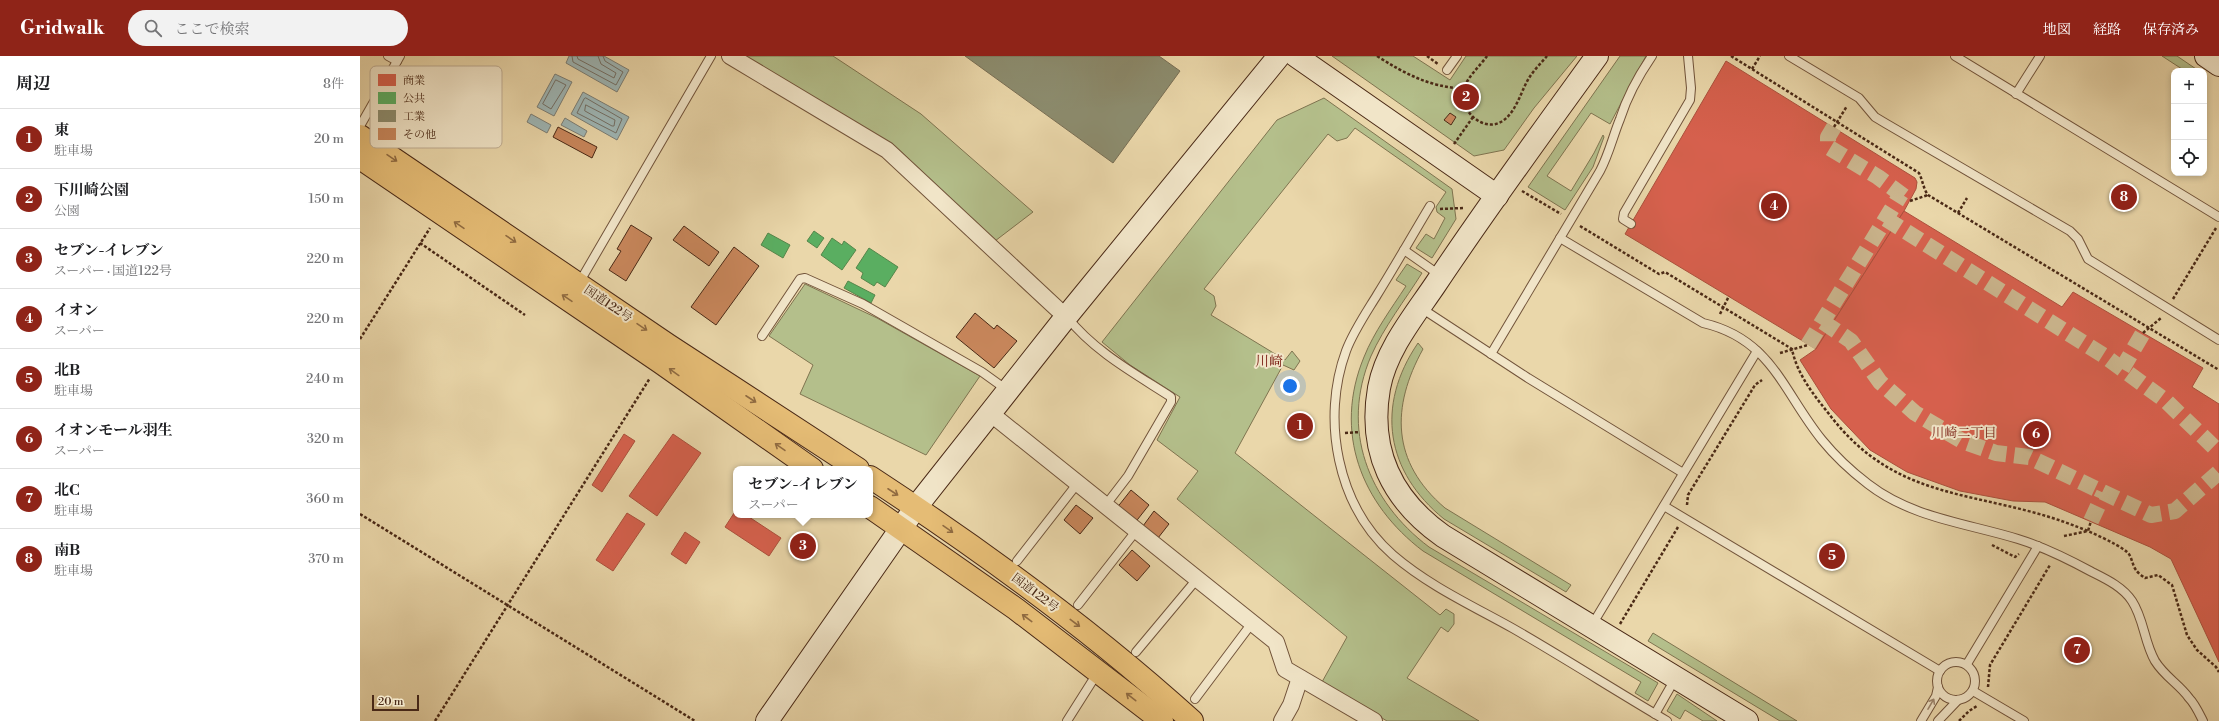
<!DOCTYPE html>
<html lang="ja">
<head>
<meta charset="utf-8">
<style>
	:root { --surface:#fff; --page:#f2f2f2; --text:#202124; --muted:#757577; --line:#e0e0e0; --accent:#8f2418 }
	body { margin:0; font-family:"Libre Bodoni","Noto Serif JP",serif; background:var(--page); color:var(--text) }
	.controls { position:absolute; right:12px; top:12px; display:grid; overflow:hidden; border-radius:8px; box-shadow:0 2px 6px #0003 }
	.controls button { width:36px; height:36px; display:grid; place-items:center; padding:0; border:0; border-bottom:1px solid var(--line); background:var(--surface); color:var(--text); font:20px sans-serif }
	.scale { position:absolute; left:12px; bottom:10px; width:47px; box-sizing:border-box; padding-left:4px; border:2px solid #4a2916; border-top:0; font-size:11px; line-height:14px; white-space:nowrap; color:#4a2916; -webkit-text-stroke:3px #f1e5c8; paint-order:stroke }
	.you { position:absolute; left:930px; top:330px; width:14px; height:14px; margin:-10px; border:3px solid #fff; border-radius:50%; background:#1a73e8; box-shadow:0 0 0 6px #1a73e833 }
	.badge { display:grid; place-items:center; width:26px; height:26px; border-radius:50%; background:var(--accent); color:#fff; font-size:13px; font-weight:700 }
	.pin { position:absolute; translate:-50% -50%; border:2px solid #fff; box-shadow:0 1px 4px #0006 }
	.popup { position:absolute; left:373px; top:410px; width:140px; height:52px; box-sizing:border-box; display:grid; place-content:center; border-radius:8px; background:var(--surface); filter:drop-shadow(0 1px 3px #0005); font-size:13px; white-space:nowrap; color:var(--muted) }
	.popup b { font-size:15px; color:var(--text) }
	.popup::after { content:''; position:absolute; left:50%; top:100%; margin-left:-8px; border:8px solid transparent; border-top-color:var(--surface) }
	.list { margin:0; padding:0; list-style:none }
	h2 { display:flex; justify-content:space-between; align-items:center; height:52px; margin:0; padding:0 16px; font-size:17px }
	h2 small { font-size:13px; font-weight:400; color:var(--muted) }
	.list li { display:grid; grid-template-columns:26px 1fr auto; gap:12px; align-items:center; box-sizing:border-box; height:60px; padding:0 16px; border-top:1px solid var(--line) }
	.list b { display:block; font-size:15px; white-space:nowrap }
	.list p { margin:0; font-size:13px; white-space:nowrap; color:var(--muted) }
	.list em { font-size:13px; font-style:normal; color:var(--muted) }
	.icon { flex:none; width:22px; height:22px; fill:none; stroke:currentColor; stroke-width:2; stroke-linecap:round; stroke-linejoin:round }
	.map { position:relative; flex:none; width:1859px; height:665px; overflow:hidden }
	header { display:flex; align-items:center; gap:24px; box-sizing:border-box; height:56px; padding:0 20px; background:var(--accent); color:#fff }
	header strong { font-size:19px }
	nav { display:flex; gap:22px; margin-inline-start:auto; font-size:14px }
	.search { width:280px; height:36px; background:var(--page); display:flex; align-items:center; gap:10px; box-sizing:border-box; padding:0 14px; border-radius:22px; color:var(--muted); font-size:15px }
	main { display:flex }
	aside { flex:1; background:var(--surface) }
	.map>svg:first-child { display:block }
	.green { fill:#b4bf8b; stroke:#7f7450 }
	.water { fill:#9eb6b5; stroke:#7c7e75 }
	.shops { fill:#d6604d; stroke:#ac503c }
	.public { fill:#5aae61; stroke:#55864a }
	.industry { fill:#8c8c6e; stroke:#786e54 }
	.lines { fill:none; stroke-linecap:round; stroke-linejoin:round }
	.shore { stroke:#747066; stroke-width:1 }
	.building { fill:#c9875c; stroke:#4a2916 }
	.street-tunnel { stroke:#cab48c; stroke-width:16; stroke-dasharray:16 8; stroke-linecap:butt }
	.lane-casing { stroke:#72543b; stroke-width:10 }
	.street-casing { stroke:#72543b; stroke-width:18 }
	.secondary-casing { stroke:#4a2916; stroke-width:24 }
	.highway-casing { stroke:#4a2916; stroke-width:24 }
	.path { stroke:#4a2916; stroke-width:2.5; stroke-dasharray:3 2; stroke-linecap:butt }
	.lane { stroke:#f1e5c8; stroke-width:8 }
	.street { stroke:#f1e5c8; stroke-width:16 }
	.secondary { stroke:#f1e5c8; stroke-width:22 }
	.highway { stroke:#e5bc75; stroke-width:22 }
	.oneway { stroke:#906b41 }
	.oneway2 { stroke:#9e876f }
	.labels { text-anchor:middle; dominant-baseline:central; stroke-width:4; stroke-linejoin:round; paint-order:stroke }
	.street-label { font-size:12px; fill:#4a2916; stroke:#f1e5c8 }
	.neighbourhood-label { font-size:13px; fill:#7a1f14; stroke:#f1e5c8 }
	.quarter-label { font-size:14px; fill:#7a1f14; stroke:#f1e5c8 }
	.key { fill:#f1e5c8; stroke:#bfad93; stroke-width:1 }
	.key-label { font-size:11px; fill:#4a2916 }
</style>
</head>
<body>
<header>
<strong>Gridwalk</strong>
<div class="search"><svg class="icon" aria-label="search" viewBox="0 0 24 24"><circle cx="10" cy="10" r="6"/><path d="M15 15l6 6"/></svg>ここで検索</div>
<nav><a>地図</a><a>経路</a><a>保存済み</a></nav>
</header>
<main>
<aside>
<h2>周辺<small>8件</small></h2>
<ul class="list">
<li><span class="badge">1</span><div><b>東</b><p>駐車場</p></div><em>20 m</em></li>
<li><span class="badge">2</span><div><b>下川崎公園</b><p>公園</p></div><em>150 m</em></li>
<li><span class="badge">3</span><div><b>セブン-イレブン</b><p>スーパー · 国道122号</p></div><em>220 m</em></li>
<li><span class="badge">4</span><div><b>イオン</b><p>スーパー</p></div><em>220 m</em></li>
<li><span class="badge">5</span><div><b>北B</b><p>駐車場</p></div><em>240 m</em></li>
<li><span class="badge">6</span><div><b>イオンモール羽生</b><p>スーパー</p></div><em>320 m</em></li>
<li><span class="badge">7</span><div><b>北C</b><p>駐車場</p></div><em>360 m</em></li>
<li><span class="badge">8</span><div><b>南B</b><p>駐車場</p></div><em>370 m</em></li>
</ul>
</aside>
<div class="map">
<svg width="1859" height="665" viewBox="0 0 1859 665">
	<rect width="100%" height="100%" fill="#ead7aa"/>
	<filter id="stains"><feTurbulence type="fractalNoise" baseFrequency=".005" numOctaves="4"/><feColorMatrix values="0 0 0 0 .2 0 0 0 0 .09 0 0 0 0 .02 0 0 0 .5 -.17"/></filter>
	<radialGradient id="worn" r=".72"><stop offset=".6" stop-color="#630" stop-opacity="0"/><stop offset="1" stop-color="#630" stop-opacity=".3"/></radialGradient>
	<g class="green">
		<polygon points="382,0 473,0 561,58 673,156 635,185 534,89"/>
		<polygon points="972,0 1053,0 1090,24 1106,0 1217,0 1174,52 1144,94 1114,100"/>
		<polygon points="1260,0 1286,0 1250,68 1231,57 1187,120 1211,135 1234,97 1243,79 1244,81 1233,111 1205,154 1168,131"/>
		<polygon points="1802,0 1817,0 1839,15 1825,15"/>
		<polygon points="964,42 1092,133 1096,163 1072,202 1056,192 1066,178 1074,183 1085,162 1077,156 1076,151 1086,136 995,72 987,82 977,85 968,78 844,233 854,240 856,250 851,259 925,304 932,295 940,305 934,314 923,309 875,397 1080,559 1086,553 1094,558 1094,568 1088,576 1081,571 1047,622 1119,665 1027,665 962,626 987,581 817,443 838,415 797,384 820,341 770,309 742,286 917,64"/>
		<path d="M1047 208 1062 217C1045 244 1024 271 1011 300 980 373 1008 445 1069 491L1298 627 1288 645 1275 637 1281 626 1063 495C1001 448 973 376 1004 301 1014 276 1031 253 1046 230L1036 224Z"/>
		<polygon points="445,228 517,262 620,320 566,399 440,338 453,309 409,280"/>
		<path d="M1058 287 1063 293C1031 351 1031 406 1085 452L1211 529 1206 536 1084 463C1026 416 1015 350 1058 287Z"/>
		<polygon points="1293,577 1437,665 1420,665 1288,585"/>
		<polygon points="1317,638 1357,665 1343,665 1325,654 1320,663 1307,655"/>
	</g>
	<g class="water">
		<polygon points="209,0 244,0 269,14 257,36 206,7"/>
		<polygon points="195,18 212,26 194,60 177,51"/>
		<polygon points="223,36 269,61 257,84 211,58"/>
		<polygon points="171,58 191,69 187,77 167,66"/>
		<polygon points="205,62 227,75 224,81 201,69"/>
	</g>
	<g class="shops">
		<polygon points="1366,5 1555,122 1557,126 1556,133 1544,155 1456,293 1265,178"/>
		<polygon points="1544,155 1702,251 1713,236 1843,312 1832,331 1859,348 1859,606 1811,503 1790,491 1685,446 1653,445 1600,435 1547,416 1510,394 1471,353 1440,304 1456,293"/>
		<polygon points="264,378 275,385 242,436 232,429"/>
		<polygon points="313,378 341,397 297,460 269,440"/>
		<polygon points="376,454 376,459 386,459 421,482 409,500 365,471"/>
		<polygon points="267,457 285,468 253,515 236,504"/>
		<polygon points="325,476 340,486 326,508 311,498"/>
	</g>
	<g class="public">
		<polygon points="454,175 464,182 457,192 447,185"/>
		<polygon points="408,177 430,189 423,202 401,189"/>
		<polygon points="472,182 482,189 484,185 496,194 482,214 461,199"/>
		<polygon points="509,192 538,211 525,231 517,226 514,230 501,222 503,217 496,212"/>
		<polygon points="488,225 515,239 511,247 484,232"/>
	</g>
	<polygon class="industry" points="605,0 799,0 820,15 753,107"/>
	<g class="lines">
		<g class="shore">
			<polyline points="212,0 213,6 256,29 263,16 245,5 243,0"/>
			<polyline points="217,0 218,3 254,22 256,17 241,8 238,0"/>
			<polygon points="196,24 206,29 191,53 183,48"/>
			<polygon points="226,42 262,63 256,77 217,57 224,43"/>
			<polygon points="226,49 255,64 254,70 252,70 225,55"/>
		</g>
	</g>
	<g class="building">
		<polygon points="1090,57 1096,61 1091,69 1084,64"/>
		<polygon points="198,71 237,91 232,102 193,81"/>
		<polygon points="271,169 292,182 266,225 249,214 261,195 257,193"/>
		<polygon points="324,170 359,196 349,210 313,184"/>
		<polygon points="374,191 399,210 356,269 331,251"/>
		<polygon points="615,257 634,273 637,269 657,285 634,312 596,281"/>
		<polygon points="771,434 789,449 774,468 756,453"/>
		<polygon points="716,449 733,462 720,478 704,464"/>
		<polygon points="794,455 809,468 798,482 783,470"/>
		<polygon points="772,494 790,510 777,525 759,509"/>
	</g>
	<g class="lines">
		<g class="street-tunnel">
			<polyline points="1474,71 1468,81 1468,91 1518,121 1549,144"/>
			<polyline points="1526,163 1743,299 1806,345 1859,396"/>
			<polyline points="1463,266 1491,285 1520,326 1555,357 1602,385 1636,397 1669,401 1791,459 1815,455 1859,416"/>
			<polyline points="1448,289 1541,138"/>
			<polyline points="1762,313 1783,277"/>
			<polyline points="1731,465 1744,437"/>
		</g>
		<defs>
			<g id="lane">
				<polyline points="28,0 37,5"/>
				<polyline points="1429,0 1499,42 1515,61 1525,67 1710,175 1718,183 1728,203 1859,284"/>
				<polyline points="1595,0 1859,161"/>
				<polyline points="1087,14 1097,0"/>
				<polyline points="1656,38 1680,0"/>
				<polyline points="0,70 40,0"/>
				<path d="M1070 150C1052 180 1035 210 1017 239 1006 257 993 276 986 295 961 363 977 450 1033 499 1069 530 1113 550 1154 573 1206 603 1256 635 1307 665"/>
				<polyline points="1271,168 1263,163 1264,157 1330,44 1331,32 1328,0"/>
				<path d="M1200 182 1343 267C1412 283 1423 336 1462 384 1475 400 1491 415 1508 428 1552 462 1606 467 1658 483 1684 491 1708 503 1732 516 1746 523 1763 531 1772 545 1784 563 1784 586 1795 605 1805 621 1819 628 1829 642 1835 648 1839 657 1843 665"/>
				<polyline points="1044,194 1081,220"/>
				<polyline points="219,227 351,0"/>
				<polyline points="1061,252 1168,322 1323,417"/>
				<path d="M707 261C735 296 774 317 811 341V346L768 420 745 450"/>
				<polyline points="402,280 440,223 445,222 503,248 622,316 647,334"/>
				<path d="M1131 298 1240 115C1249 98 1253 80 1260 63 1267 41 1279 19 1292 0"/>
				<polyline points="1304,450 1580,615"/>
				<polyline points="657,505 717,428"/>
				<polyline points="718,549 776,475"/>
				<polyline points="1232,569 1397,295"/>
				<polyline points="776,596 837,523"/>
				<circle cx="1596" cy="625" r="19"/>
				<polyline points="1607,608 1678,490"/>
				<polyline points="1613,635 1664,665"/>
				<polyline points="835,643 892,567"/>
				<polyline points="1295,658 1315,623"/>
				<polyline points="707,665 738,616"/>
				<polyline points="1561,665 1576,640 1578,631"/>
				<polyline points="1578,665 1598,644"/>
			</g>
			<g id="street">
				<polyline points="370,0 527,94 706,261"/>
				<polyline points="630,357 916,586 925,613 1014,665"/>
				<polyline points="922,665 931,649 940,622"/>
			</g>
			<g id="secondary">
				<polyline points="936,0 1137,140"/>
				<path d="M1237 0C1182 76 1127 151 1075 229 1054 260 1026 294 1019 332 1008 395 1032 444 1083 480L1387 665"/>
				<polyline points="1846,0 1859,9"/>
				<polyline points="407,665 556,451 706,261 919,0"/>
			</g>
			<g id="highway">
				<polyline points="0,80 308,289 498,413"/>
				<polyline points="0,102 300,306 452,413"/>
				<path d="M510 421C623 495 732 574 832 665"/>
				<polyline points="510,451 656,553 802,665"/>
			</g>
		</defs>
		<use href="#lane" class="lane-casing"/>
		<use href="#street" class="street-casing"/>
		<use href="#secondary" class="secondary-casing"/>
		<use href="#highway" class="highway-casing"/>
		<g class="path">
			<path d="M1017 0C1047 19 1068 30 1104 33"/>
			<polyline points="1067,0 1078,8"/>
			<path d="M1127 0C1120 10 1107 21 1104 33 1098 54 1124 79 1144 64 1157 54 1161 35 1169 22 1174 14 1181 7 1187 0"/>
			<path d="M1371 0 1559 117C1563 125 1563 132 1568 139L1859 314"/>
			<polyline points="1392,13 1400,0"/>
			<polyline points="1474,71 1487,50"/>
			<polyline points="1094,88 1113,61"/>
			<polyline points="1162,135 1201,158"/>
			<polyline points="1550,145 1568,139"/>
			<polyline points="1080,153 1103,152"/>
			<polyline points="1598,157 1607,142"/>
			<path d="M1220 170 1299 218 1305 216 1432 293C1437 318 1453 338 1469 358 1538 449 1621 433 1715 470 1729 475 1756 487 1767 496 1772 500 1772 509 1776 514 1778 517 1782 520 1785 522L1798 519 1812 529 1827 579 1837 594 1856 611 1859 616"/>
			<polyline points="60,187 165,259"/>
			<polyline points="1813,243 1856,172"/>
			<polyline points="1360,258 1369,240"/>
			<polyline points="1783,277 1801,262"/>
			<polyline points="0,283 70,172"/>
			<polyline points="1420,297 1448,289"/>
			<polyline points="985,377 1000,376"/>
			<polyline points="1327,449 1328,439 1395,329 1402,324"/>
			<polyline points="0,458 335,665"/>
			<polyline points="1704,480 1728,475 1731,465"/>
			<polyline points="1632,489 1655,501 1659,498"/>
			<polyline points="1260,568 1318,471"/>
			<polyline points="1628,631 1630,609 1690,509"/>
			<polyline points="75,665 290,322"/>
			<polyline points="1599,665 1609,655 1617,650"/>
		</g>
		<use href="#lane" class="lane"/>
		<use href="#street" class="street"/>
		<use href="#secondary" class="secondary"/>
		<use href="#highway" class="highway"/>
	</g>
	<defs><path id="oneway-shaft" d="M-6 0H5M1.5-3L5.5 0L1.5 3" fill="none" stroke-width="1.6" stroke-linecap="round" stroke-linejoin="round"/></defs>
	<g class="oneway">
		<use href="#oneway-shaft" transform="translate(32 102) rotate(34)"/>
		<use href="#oneway-shaft" transform="translate(99 169) rotate(-146)"/>
		<use href="#oneway-shaft" transform="translate(151 183) rotate(34)"/>
		<use href="#oneway-shaft" transform="translate(207 242) rotate(-146)"/>
		<use href="#oneway-shaft" transform="translate(282 271) rotate(34)"/>
		<use href="#oneway-shaft" transform="translate(314 316) rotate(-144)"/>
		<use href="#oneway-shaft" transform="translate(391 343) rotate(33)"/>
		<use href="#oneway-shaft" transform="translate(420 391) rotate(-145)"/>
		<use href="#oneway-shaft" transform="translate(533 436) rotate(33)"/>
		<use href="#oneway-shaft" transform="translate(588 473) rotate(35)"/>
		<use href="#oneway-shaft" transform="translate(667 562) rotate(-143)"/>
		<use href="#oneway-shaft" transform="translate(715 567) rotate(37)"/>
		<use href="#oneway-shaft" transform="translate(771 641) rotate(-142)"/>
	</g>
	<use class="oneway2" href="#oneway-shaft" transform="translate(1571 648) rotate(-60)"/>
	<g class="labels">
		<g class="street-label">
			<text transform="translate(248 248) rotate(34)">国道122号</text>
			<text transform="translate(675 537) rotate(37)">国道122号</text>
		</g>
		<g class="neighbourhood-label">
			<text x="1604" y="377">川崎二丁目</text>
		</g>
		<g class="quarter-label">
			<text x="909" y="306">川崎</text>
		</g>
	</g>
	<rect x="10" y="10" width="132" height="82" rx="6" class="key"/>
	<rect x="18" y="18" width="18" height="12" fill="#d6604d"/>
	<rect x="18" y="36" width="18" height="12" fill="#5aae61"/>
	<rect x="18" y="54" width="18" height="12" fill="#8c8c6e"/>
	<rect x="18" y="72" width="18" height="12" fill="#c9875c"/>
	<g class="key-label">
		<text x="43" y="28">商業</text>
		<text x="43" y="46">公共</text>
		<text x="43" y="64">工業</text>
		<text x="43" y="82">その他</text>
	</g>
	<rect width="100%" height="100%" filter="url(#stains)"/>
	<rect width="100%" height="100%" fill="url(#worn)"/>
</svg>
<div class="controls">
<button>+</button>
<button>−</button>
<button><svg class="icon" aria-label="locate" viewBox="0 0 24 24"><circle cx="12" cy="12" r="6"/><path d="M12 2v4M12 18v4M2 12h4M18 12h4"/></svg></button>
</div>
<div class="scale">20 m</div>
<div class="you"></div>
<div class="pin badge" style="left:940px;top:370px">1</div>
<div class="pin badge" style="left:1106px;top:41px">2</div>
<div class="pin badge" style="left:443px;top:490px">3</div>
<div class="popup"><b>セブン-イレブン</b>スーパー</div>
<div class="pin badge" style="left:1414px;top:150px">4</div>
<div class="pin badge" style="left:1472px;top:500px">5</div>
<div class="pin badge" style="left:1676px;top:378px">6</div>
<div class="pin badge" style="left:1717px;top:594px">7</div>
<div class="pin badge" style="left:1764px;top:141px">8</div>
</div>
</main>
</body>
</html>
